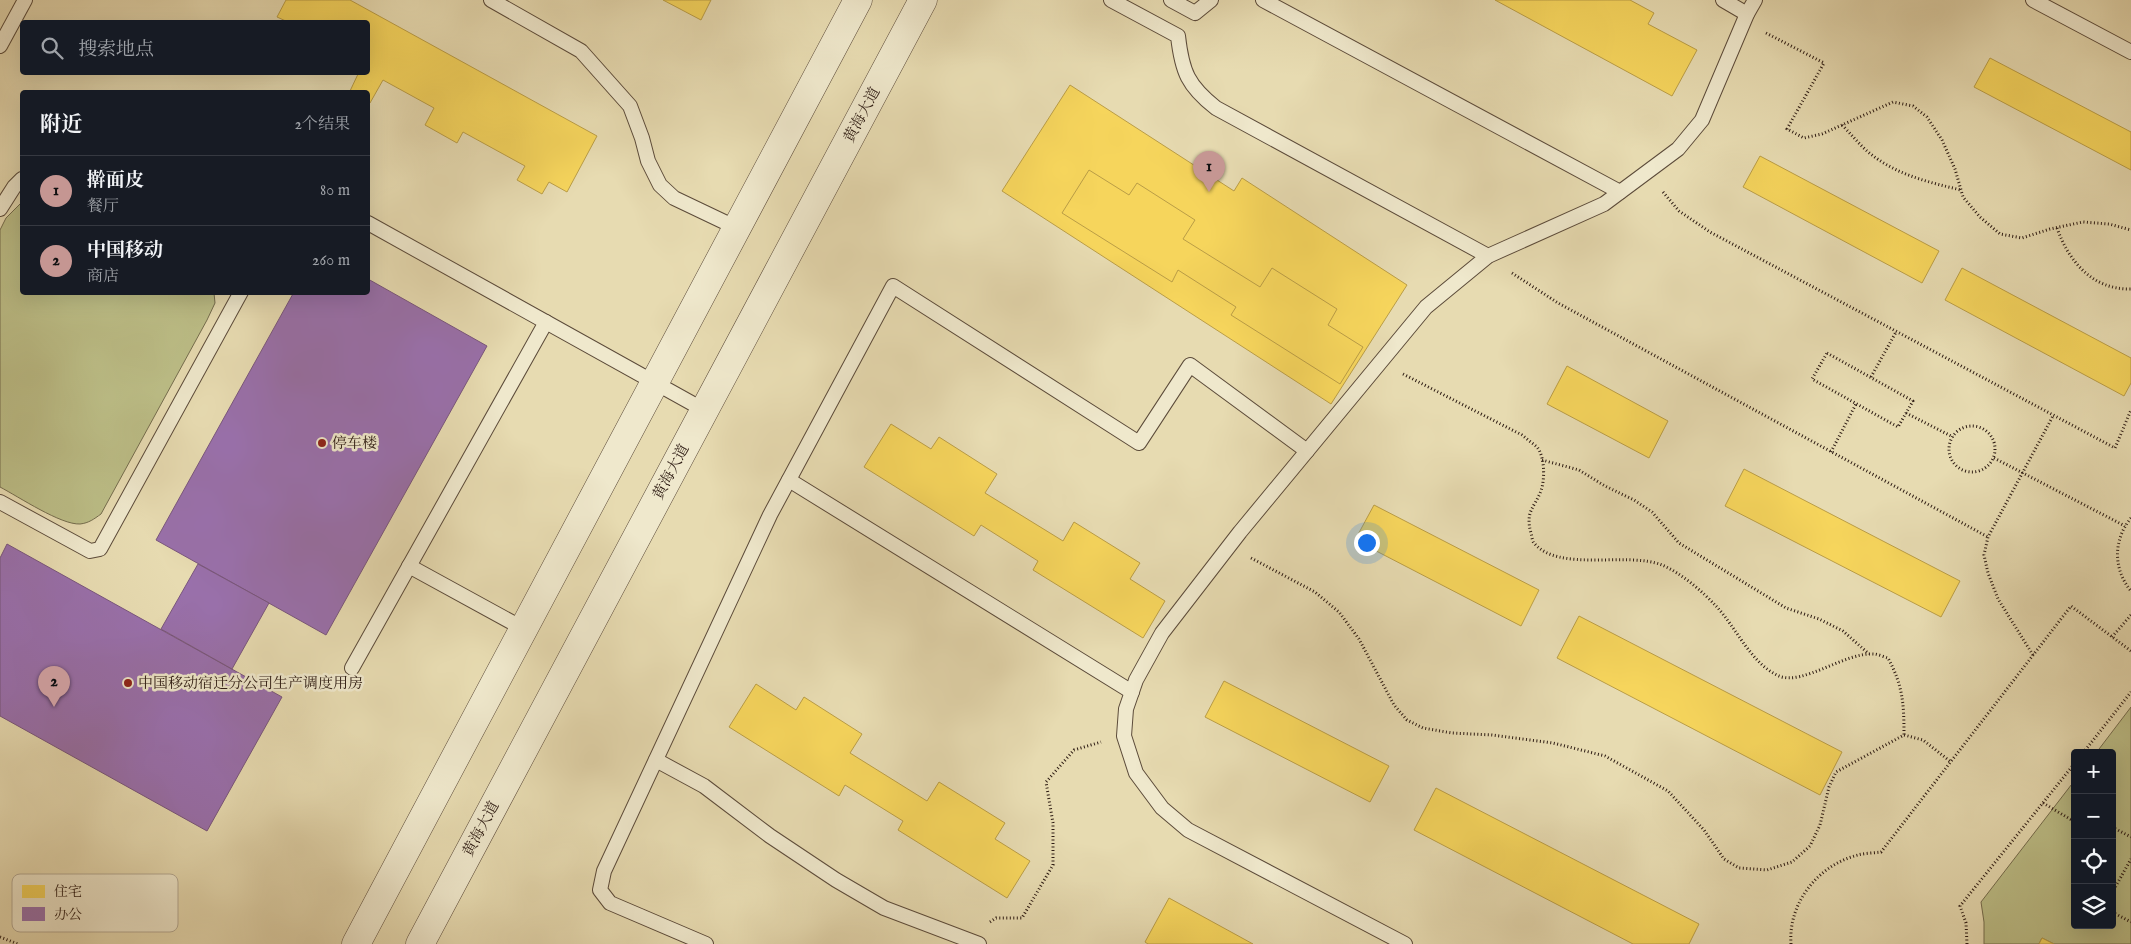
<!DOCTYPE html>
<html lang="zh">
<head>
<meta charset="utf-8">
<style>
	:root { --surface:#171b24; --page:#242831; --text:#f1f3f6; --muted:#9ea1a6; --line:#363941; --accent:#c59692 }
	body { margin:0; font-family:"IM FELL English","Noto Serif SC",serif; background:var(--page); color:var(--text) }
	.controls { position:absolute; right:15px; bottom:15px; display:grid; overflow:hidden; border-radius:5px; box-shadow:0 5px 20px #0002 }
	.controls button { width:45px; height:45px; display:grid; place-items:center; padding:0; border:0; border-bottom:1px solid var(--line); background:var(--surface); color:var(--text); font:25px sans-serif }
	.you { position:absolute; left:1366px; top:542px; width:18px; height:18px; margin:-12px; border:4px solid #fff; border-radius:50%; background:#1a73e8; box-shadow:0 0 0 8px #1a73e833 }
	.badge { display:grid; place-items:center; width:32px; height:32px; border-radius:50%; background:var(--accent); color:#111; font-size:16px; font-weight:700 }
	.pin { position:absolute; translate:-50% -41px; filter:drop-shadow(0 1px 2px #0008) }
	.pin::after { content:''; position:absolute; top:26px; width:18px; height:15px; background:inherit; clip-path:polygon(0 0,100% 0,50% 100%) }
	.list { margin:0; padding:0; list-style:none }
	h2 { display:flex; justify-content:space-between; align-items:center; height:65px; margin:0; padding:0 20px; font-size:21px }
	h2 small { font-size:16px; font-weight:400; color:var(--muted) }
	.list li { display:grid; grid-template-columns:32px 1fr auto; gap:15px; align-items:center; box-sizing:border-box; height:70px; padding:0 20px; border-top:1px solid var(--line) }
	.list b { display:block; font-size:19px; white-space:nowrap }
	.list p { margin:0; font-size:16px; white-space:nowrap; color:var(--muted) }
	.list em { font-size:16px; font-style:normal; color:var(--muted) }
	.icon { flex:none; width:28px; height:28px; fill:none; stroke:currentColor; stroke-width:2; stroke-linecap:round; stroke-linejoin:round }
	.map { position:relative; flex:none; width:2131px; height:944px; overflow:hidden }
	.search { position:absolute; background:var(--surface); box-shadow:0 5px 20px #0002; left:20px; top:20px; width:350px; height:55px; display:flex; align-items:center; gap:12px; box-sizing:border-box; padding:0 18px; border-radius:5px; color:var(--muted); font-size:19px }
	.panel { position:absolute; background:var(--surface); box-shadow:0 5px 20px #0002; left:20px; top:90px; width:350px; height:205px; border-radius:5px }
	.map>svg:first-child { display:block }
	.green { fill:#bcbe87; stroke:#746c4d }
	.homes { fill:#f6d55c; stroke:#ba9d46 }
	.offices { fill:#9970ab; stroke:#79567d }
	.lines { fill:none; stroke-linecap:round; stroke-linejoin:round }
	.service-casing { stroke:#5c4b3a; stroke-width:16 }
	.tertiary-casing { stroke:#5c4b3a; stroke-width:29 }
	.path { stroke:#2d1b13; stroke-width:3; stroke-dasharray:1 2.5; stroke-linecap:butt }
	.service { stroke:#efe8cc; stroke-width:14 }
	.tertiary { stroke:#efe8cc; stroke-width:28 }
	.poi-dot { fill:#8f2418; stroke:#efe8cc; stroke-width:2 }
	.labels { text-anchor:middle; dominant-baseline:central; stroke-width:5; stroke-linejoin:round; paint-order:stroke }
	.street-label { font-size:15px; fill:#2d1b13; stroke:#efe8cc }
	.poi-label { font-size:15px; fill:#2d1b13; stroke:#efe8cc; text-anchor:start }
	.key { fill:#efe8cc; stroke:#b5aa94; stroke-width:1 }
	.key-label { font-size:14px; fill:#2d1b13 }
</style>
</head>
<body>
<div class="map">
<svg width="2131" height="944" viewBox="0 0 2131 944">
	<rect width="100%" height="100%" fill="#e7dbb1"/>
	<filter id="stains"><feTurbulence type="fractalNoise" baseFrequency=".004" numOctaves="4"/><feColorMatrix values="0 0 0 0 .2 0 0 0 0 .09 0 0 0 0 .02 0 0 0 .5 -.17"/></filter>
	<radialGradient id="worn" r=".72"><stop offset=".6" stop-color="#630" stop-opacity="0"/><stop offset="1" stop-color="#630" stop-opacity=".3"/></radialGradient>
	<g class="green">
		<path d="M22 202V292L214 293 215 303 207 320 101 514C94 519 89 523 80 524 61 525 19 497 0 487V230L6 218Z"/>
		<polygon points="2131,707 2131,944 2054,944 2042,938 2039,944 1984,944 1984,922 1981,902 2075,780 2075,925 2112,925 2112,753 2096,753"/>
	</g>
	<g class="homes">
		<polygon points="286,0 350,0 597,136 567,192 549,182 542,194 517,180 525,166 463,132 457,143 425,125 434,108 383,80 370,103 368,101 368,92 350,91 359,72 368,72 368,22 288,22 277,17"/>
		<polygon points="663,0 711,0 701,20"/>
		<polygon points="1495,0 1630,0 1654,13 1648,24 1697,50 1672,96"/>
		<polygon points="1990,58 2131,132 2131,170 1974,87"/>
		<polygon points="1070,85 1234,191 1242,178 1407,285 1331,404 1002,191"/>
		<polygon points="1760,156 1939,251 1922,283 1743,187"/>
		<polygon points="1089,170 1129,195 1137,183 1195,220 1183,239 1260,287 1272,268 1337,309 1328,325 1363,347 1340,384 1231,315 1236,307 1178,270 1172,282 1062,213"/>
		<polygon points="1962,268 2131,358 2131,383 2124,396 1945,300"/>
		<polygon points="1567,366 1668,421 1649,458 1547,404"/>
		<polygon points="891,424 931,449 939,437 997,474 985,493 1063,541 1074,522 1140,563 1130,579 1165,601 1143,638 1033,570 1038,561 981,525 974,536 864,467"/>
		<polygon points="1744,469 1960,581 1941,617 1725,506"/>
		<polygon points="1374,505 1539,590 1521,626 1355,540"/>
		<polygon points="1579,616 1842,752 1820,795 1557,658"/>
		<polygon points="1224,681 1389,766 1370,802 1205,717"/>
		<polygon points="756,684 796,710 804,697 862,734 850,753 927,801 939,782 1005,823 995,839 1030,861 1007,898 898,830 903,821 845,785 839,796 729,727"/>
		<polygon points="1436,788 1699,924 1689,944 1633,944 1414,830"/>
		<polygon points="1169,898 1253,944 1148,944 1145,942"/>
		<polygon points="2042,938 2054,944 2039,944"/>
	</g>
	<g class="offices">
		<polygon points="368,279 487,346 326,635 156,540 294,292 368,292"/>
		<polygon points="7,544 282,697 207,831 0,716 0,558"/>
		<polygon points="198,564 269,603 232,669 161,629"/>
	</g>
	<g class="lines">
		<defs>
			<g id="service">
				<polyline points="491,0 581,51 630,106 642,138 648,161 660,185 674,198 737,228"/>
				<path d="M1111 0 1178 36C1182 72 1188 86 1216 108L1488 256"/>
				<polyline points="1171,0 1195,13 1211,0"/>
				<polyline points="1263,0 1620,192"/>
				<polyline points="1723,0 1747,14"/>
				<polyline points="2033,0 2131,52"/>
				<polyline points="0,46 25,0"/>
				<polyline points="0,209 14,187 22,179"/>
				<polyline points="368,223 704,410"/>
				<polyline points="789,480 1132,692"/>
				<polyline points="0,502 90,551 100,549 241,292"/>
				<polyline points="409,566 524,629"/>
				<polyline points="352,668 546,322"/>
				<polyline points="656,760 704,786 770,836 836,880 884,908 979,944"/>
				<polyline points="706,944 610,903 600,890 604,871 770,515 893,286 1139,443 1190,365 1307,451"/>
				<polyline points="1405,944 1188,830 1162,808 1136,773 1124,736 1126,709 1136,680 1162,633 1240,532 1426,307 1488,256 1604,204 1678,149 1702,120 1747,14 1755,0"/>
			</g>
			<g id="tertiary">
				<polyline points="356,944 858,0"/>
				<polyline points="420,944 923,0"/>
			</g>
		</defs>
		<use href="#service" class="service-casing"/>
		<use href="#tertiary" class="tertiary-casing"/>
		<g class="path">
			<polyline points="1766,33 1824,63 1787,129 1804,138 1822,134 1893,102 1913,106 1927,117 1942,140 1955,169 1963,197 1980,217 2000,234 2022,238 2050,229 2083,222 2109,224 2131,230"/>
			<path d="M1842 125C1851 134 1858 143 1867 151 1894 174 1927 182 1961 190"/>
			<polyline points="1663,192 1679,211 1710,232 2115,448 2131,410"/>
			<path d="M2057 228C2069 262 2093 290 2131 289"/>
			<polyline points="1512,273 1558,303 1988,537"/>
			<polygon points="1827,353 1913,401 1898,427 1812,379"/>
			<path d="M1403 374 1522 435C1527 439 1532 443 1537 447 1545 457 1545 479 1541 491 1534 508 1525 512 1531 533 1532 536 1532 541 1534 543 1559 573 1627 551 1662 565 1681 573 1702 591 1716 606 1736 627 1751 664 1779 676 1803 686 1845 652 1874 654 1878 654 1884 657 1888 658 1903 686 1904 704 1904 735"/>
			<polyline points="1871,377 1896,332"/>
			<polyline points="1906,413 1953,437"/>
			<circle cx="1972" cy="449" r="23"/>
			<polyline points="1831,452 1856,404"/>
			<polyline points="1994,458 2125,526"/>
			<polyline points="1542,460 1579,470 1605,486 1634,500 1652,512 1679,543 1786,608 1819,619 1843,631 1869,654"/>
			<path d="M2131 518C2113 540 2113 569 2131 591"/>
			<polyline points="1251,558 1315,592 1339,612 1359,639 1394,705 1407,720 1423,728 1452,733 1492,735 1553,743 1605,756 1668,791 1704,830 1724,859 1739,868 1767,870 1792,862 1810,846 1820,825 1829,787 1836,772 1904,735 1923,740 1951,762"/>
			<polyline points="2112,637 2131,615"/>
			<polyline points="2033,655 1998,599 1988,573 1984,555 1988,537 2053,416"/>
			<polyline points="2083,753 2131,692"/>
			<polyline points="2043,803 2075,822"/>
			<polyline points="2112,827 2131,837"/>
			<polyline points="2112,893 2131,859"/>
			<polyline points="2112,912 2131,922"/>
			<polyline points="990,922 996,918 1022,918 1053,865 1053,823 1046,782 1074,750 1101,742"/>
			<polyline points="0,937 18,944"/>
			<path d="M1791 944C1788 903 1818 865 1858 855 1865 853 1874 853 1881 852L2071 606 2131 651"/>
			<polyline points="1967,944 1966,923 1960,906 2075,763"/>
		</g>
		<use href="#service" class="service"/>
		<use href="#tertiary" class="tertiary"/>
	</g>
	<g class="poi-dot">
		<circle cx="322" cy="443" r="5"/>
		<circle cx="128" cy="683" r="5"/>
	</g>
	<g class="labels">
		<g class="street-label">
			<text transform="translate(862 115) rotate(-62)">黄海大道</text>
			<text transform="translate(671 472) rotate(-62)">黄海大道</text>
			<text transform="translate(481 829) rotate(-62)">黄海大道</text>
		</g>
		<g class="poi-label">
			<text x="332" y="443">停车楼</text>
			<text x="138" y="683">中国移动宿迁分公司生产调度用房</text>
		</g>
	</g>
	<rect x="12" y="874" width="166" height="58" rx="8" class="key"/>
	<rect x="22" y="885" width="23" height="13" fill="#f6d55c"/>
	<rect x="22" y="907" width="23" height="14" fill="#9970ab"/>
	<g class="key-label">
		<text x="54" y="896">住宅</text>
		<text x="54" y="919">办公</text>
	</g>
	<rect width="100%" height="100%" filter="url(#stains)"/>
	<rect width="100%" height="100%" fill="url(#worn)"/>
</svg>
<div class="controls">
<button>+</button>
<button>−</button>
<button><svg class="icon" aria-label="locate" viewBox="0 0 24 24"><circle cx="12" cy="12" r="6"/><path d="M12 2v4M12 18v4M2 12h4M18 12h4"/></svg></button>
<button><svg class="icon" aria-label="layers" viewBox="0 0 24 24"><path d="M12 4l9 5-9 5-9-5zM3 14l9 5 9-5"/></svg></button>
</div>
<div class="you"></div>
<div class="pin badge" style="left:1209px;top:192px">1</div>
<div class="pin badge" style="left:54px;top:707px">2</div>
<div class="search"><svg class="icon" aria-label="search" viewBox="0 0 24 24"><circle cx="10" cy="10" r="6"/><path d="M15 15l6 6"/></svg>搜索地点</div>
<section class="panel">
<h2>附近<small>2个结果</small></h2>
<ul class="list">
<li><span class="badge">1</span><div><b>擀面皮</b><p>餐厅</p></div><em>80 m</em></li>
<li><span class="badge">2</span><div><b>中国移动</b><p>商店</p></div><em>260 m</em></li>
</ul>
</section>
</div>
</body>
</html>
